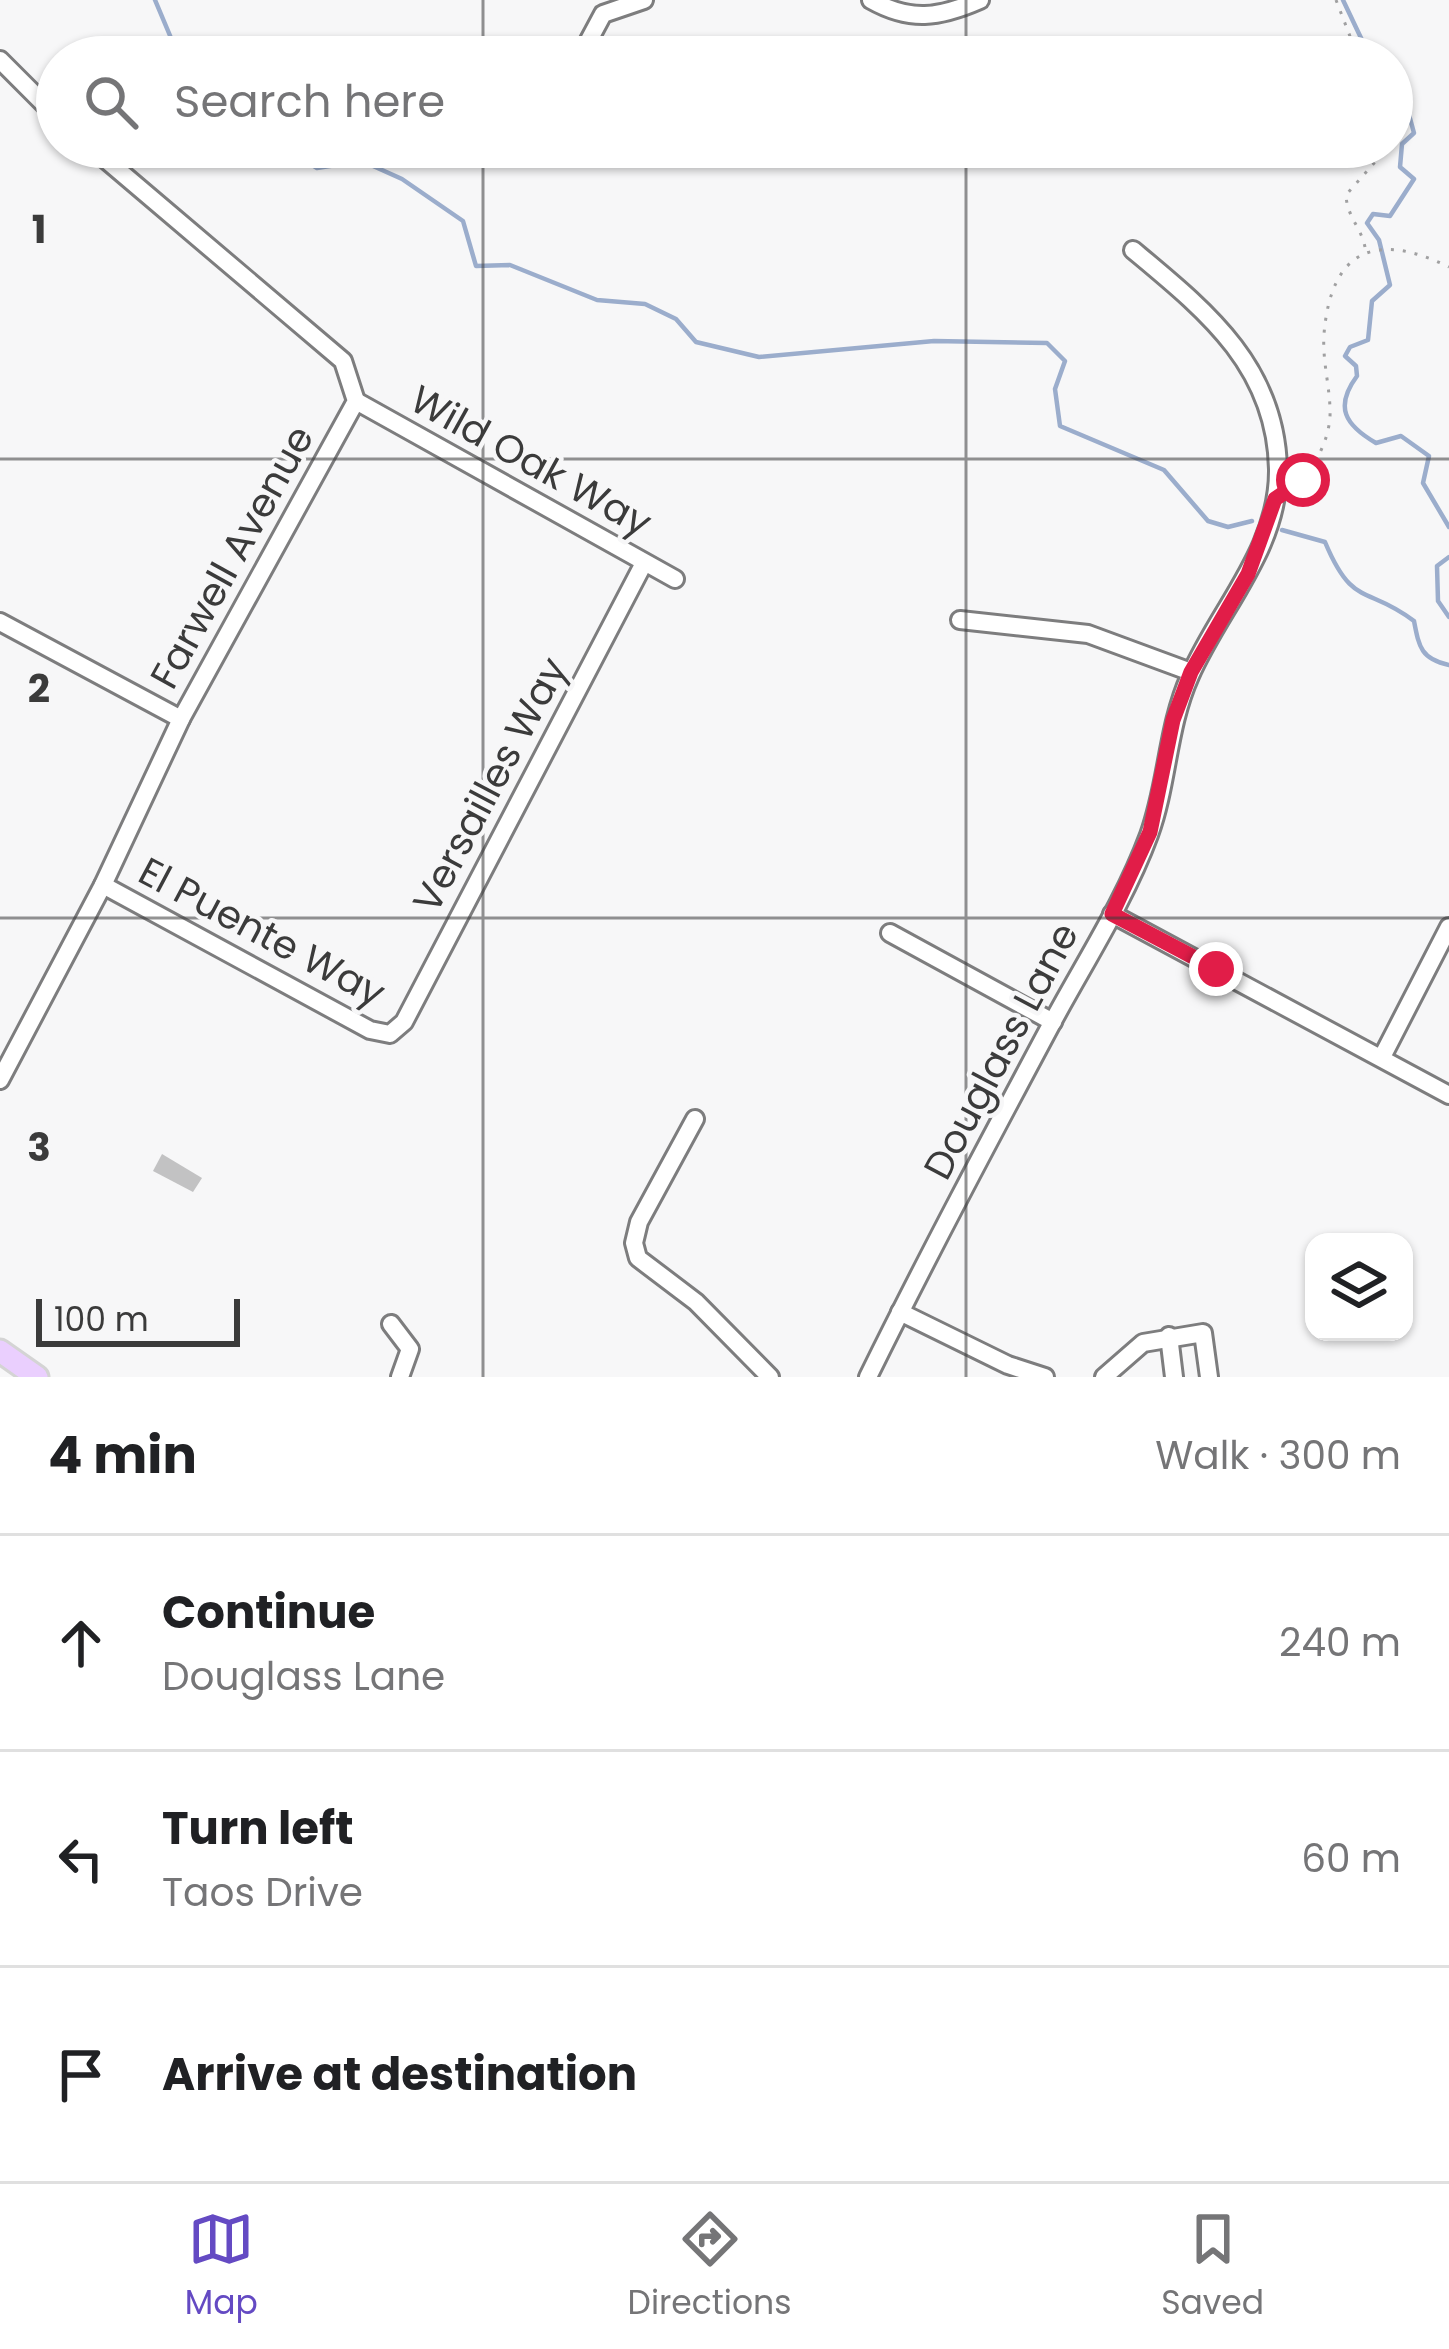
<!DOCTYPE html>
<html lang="en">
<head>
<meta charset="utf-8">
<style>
	:root { --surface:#fff; --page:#f2f2f2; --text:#202124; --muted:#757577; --line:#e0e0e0; --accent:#644ac3 }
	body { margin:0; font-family:Poppins,sans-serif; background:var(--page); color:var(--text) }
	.controls { position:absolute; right:36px; bottom:36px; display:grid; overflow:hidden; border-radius:24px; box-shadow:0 3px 9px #0004 }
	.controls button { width:108px; height:108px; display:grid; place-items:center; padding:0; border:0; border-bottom:3px solid var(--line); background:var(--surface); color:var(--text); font:60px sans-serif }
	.scale { position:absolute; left:36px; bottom:30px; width:204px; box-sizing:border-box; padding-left:12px; border:6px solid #3b3b3b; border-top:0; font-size:33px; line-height:42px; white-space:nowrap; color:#3b3b3b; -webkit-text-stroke:9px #f7f7f8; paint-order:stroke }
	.stop { position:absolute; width:36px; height:36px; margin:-27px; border:9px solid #e11d48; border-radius:50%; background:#fff }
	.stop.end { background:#e11d48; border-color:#fff; box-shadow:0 3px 12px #0008 }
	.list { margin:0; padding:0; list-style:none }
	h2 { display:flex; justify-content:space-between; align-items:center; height:156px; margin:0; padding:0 48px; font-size:51px }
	h2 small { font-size:39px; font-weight:400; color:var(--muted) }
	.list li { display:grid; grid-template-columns:78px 1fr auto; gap:36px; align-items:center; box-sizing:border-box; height:216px; padding:0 48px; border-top:3px solid var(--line) }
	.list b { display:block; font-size:45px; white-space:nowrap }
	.list p { margin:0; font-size:39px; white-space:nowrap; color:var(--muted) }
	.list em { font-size:39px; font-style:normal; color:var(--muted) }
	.icon { flex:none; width:66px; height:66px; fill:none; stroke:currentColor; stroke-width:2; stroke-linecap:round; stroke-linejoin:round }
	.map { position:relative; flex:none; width:1449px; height:1377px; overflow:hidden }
	.search { position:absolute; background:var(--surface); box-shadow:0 3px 9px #0004; left:36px; right:36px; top:36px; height:132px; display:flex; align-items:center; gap:30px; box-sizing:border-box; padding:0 42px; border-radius:66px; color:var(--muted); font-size:45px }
	.sheet { height:804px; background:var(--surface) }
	nav { display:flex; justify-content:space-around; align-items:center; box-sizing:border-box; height:168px; border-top:3px solid var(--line); background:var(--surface); font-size:33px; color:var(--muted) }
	nav a { display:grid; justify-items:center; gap:6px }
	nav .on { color:var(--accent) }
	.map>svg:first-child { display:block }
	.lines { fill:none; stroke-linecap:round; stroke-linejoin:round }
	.stream { stroke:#9badcc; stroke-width:4.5 }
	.building { fill:#c2c2c3 }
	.minor-casing { stroke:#7d7d7e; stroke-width:22 }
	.major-casing { stroke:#d4d4d4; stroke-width:27 }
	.path { stroke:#a0a0a1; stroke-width:3; stroke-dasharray:3 9; stroke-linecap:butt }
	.minor { stroke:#fff; stroke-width:16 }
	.major { stroke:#eacffe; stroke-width:21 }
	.route { stroke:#e11d48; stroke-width:15 }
	.grid { fill:none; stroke:#3b3b3b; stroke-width:3; stroke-opacity:0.55 }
	.labels { text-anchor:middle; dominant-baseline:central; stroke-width:9; stroke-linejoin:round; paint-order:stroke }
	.street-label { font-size:39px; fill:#3b3b3b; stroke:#f7f7f8 }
	.grid-label { font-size:39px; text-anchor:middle; font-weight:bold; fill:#3b3b3b; stroke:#f7f7f8; stroke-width:9; stroke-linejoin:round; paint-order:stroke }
</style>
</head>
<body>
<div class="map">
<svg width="1449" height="1377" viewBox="0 0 1449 1377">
	<rect width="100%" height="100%" fill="#f7f7f8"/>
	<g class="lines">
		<g class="stream">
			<polyline points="155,0 179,57"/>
			<polyline points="1343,0 1370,57"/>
			<path d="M1392 102 1408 111 1414 133 1402 144 1400 167 1414 179 1390 216 1373 214 1367 223 1379 240 1390 285 1372 301 1368 340 1350 347 1345 356 1356 366 1357 376C1334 407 1345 425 1376 443L1401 436 1429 456 1423 483 1449 527"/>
			<polyline points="284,147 317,168 362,161 402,179 463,221 476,266 510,265 597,300 645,304 676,319 696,342 759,357 934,341 1047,343 1065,361 1055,389 1060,426 1164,470 1208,521 1228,527 1252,521"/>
			<path d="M1282 530 1325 542C1353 609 1367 585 1414 621 1419 647 1421 659 1449 665"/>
			<polyline points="1449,557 1437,566 1438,601 1449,617"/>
		</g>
	</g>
	<polygon class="building" points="162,1154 202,1178 193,1192 153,1171"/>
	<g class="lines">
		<defs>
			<g id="minor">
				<path d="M871 0C910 22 939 18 980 0"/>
				<polyline points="580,57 603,14 644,0"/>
				<polyline points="0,60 57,117"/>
				<polyline points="356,401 675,579"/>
				<polyline points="960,620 1088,634 1191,672"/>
				<polyline points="0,622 181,719"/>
				<polyline points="103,885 370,1030 390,1034 404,1022 644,563"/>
				<polyline points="1112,914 1449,1095"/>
				<polyline points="890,933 1053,1022"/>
				<polyline points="1382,1057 1449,927"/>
				<polyline points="0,1080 103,885 181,719 356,401 343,361 91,147"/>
				<polyline points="695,1119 639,1222 634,1243 638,1258 696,1302 770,1377"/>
				<polyline points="900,1312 1008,1365 1045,1377"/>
				<polyline points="391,1324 410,1349 400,1377"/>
				<polyline points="1169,1336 1174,1377"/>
				<path d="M868 1377C927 1257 990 1139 1053 1021 1086 960 1125 900 1149 835 1168 783 1167 727 1190 676 1220 607 1279 549 1278 469 1276 366 1205 310 1133 250"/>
				<polyline points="1104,1377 1143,1343 1203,1333 1209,1377"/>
			</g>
			<polyline id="major" points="0,1351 37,1377"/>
		</defs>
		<use href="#minor" class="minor-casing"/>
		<use href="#major" class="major-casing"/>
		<g class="path">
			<polyline points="1336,0 1358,57"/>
			<path d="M1365 247C1361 227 1347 217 1346 195L1376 161 1380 147"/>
			<path d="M1291 488C1312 473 1328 444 1330 417 1331 390 1322 362 1324 334 1331 249 1376 231 1449 267"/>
		</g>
		<use href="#minor" class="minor"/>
		<use href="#major" class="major"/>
	</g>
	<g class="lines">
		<polyline class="route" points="1216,969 1112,914 1150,832 1173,720 1191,672 1248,574 1275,499 1303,480"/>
	</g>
	<path class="grid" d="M483 0V57M966 0V57M483 147V1377M966 147V1377M0 459H1449M0 918H1449"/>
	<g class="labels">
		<g class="street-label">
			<text transform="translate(531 461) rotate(29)">Wild Oak Way</text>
			<text transform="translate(232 557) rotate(-61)">Farwell Avenue</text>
			<text transform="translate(490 785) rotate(-62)">Versailles Way</text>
			<text transform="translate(262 932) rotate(28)">El Puente Way</text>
			<text transform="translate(1001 1051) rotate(-62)">Douglass Lane</text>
		</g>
	</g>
	<g class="grid-label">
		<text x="39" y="243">1</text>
		<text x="39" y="702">2</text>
		<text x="39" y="1161">3</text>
	</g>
</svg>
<div class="controls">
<button><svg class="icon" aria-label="layers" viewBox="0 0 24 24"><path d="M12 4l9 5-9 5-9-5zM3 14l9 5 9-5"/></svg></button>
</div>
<div class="scale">100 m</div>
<div class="stop" style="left:1303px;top:480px"></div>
<div class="stop end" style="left:1216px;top:969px"></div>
<div class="search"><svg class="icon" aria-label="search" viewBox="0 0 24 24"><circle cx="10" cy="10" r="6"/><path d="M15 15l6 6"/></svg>Search here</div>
</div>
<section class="sheet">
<h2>4 min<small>Walk · 300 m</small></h2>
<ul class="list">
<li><svg class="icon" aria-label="ahead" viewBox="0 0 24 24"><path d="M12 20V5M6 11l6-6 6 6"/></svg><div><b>Continue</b><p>Douglass Lane</p></div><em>240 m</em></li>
<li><svg class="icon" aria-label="left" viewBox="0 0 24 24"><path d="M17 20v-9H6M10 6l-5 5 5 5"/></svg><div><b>Turn left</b><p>Taos Drive</p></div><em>60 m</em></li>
<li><svg class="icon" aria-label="arrive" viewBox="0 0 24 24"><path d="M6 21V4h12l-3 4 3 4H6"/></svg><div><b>Arrive at destination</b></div></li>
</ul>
</section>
<nav>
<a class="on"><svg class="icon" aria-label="map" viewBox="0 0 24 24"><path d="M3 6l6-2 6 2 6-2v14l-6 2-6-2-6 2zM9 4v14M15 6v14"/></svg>Map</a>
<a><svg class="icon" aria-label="directions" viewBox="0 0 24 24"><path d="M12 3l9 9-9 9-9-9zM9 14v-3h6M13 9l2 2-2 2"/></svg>Directions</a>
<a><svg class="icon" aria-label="saved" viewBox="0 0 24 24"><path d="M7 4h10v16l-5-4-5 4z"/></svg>Saved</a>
</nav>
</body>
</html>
